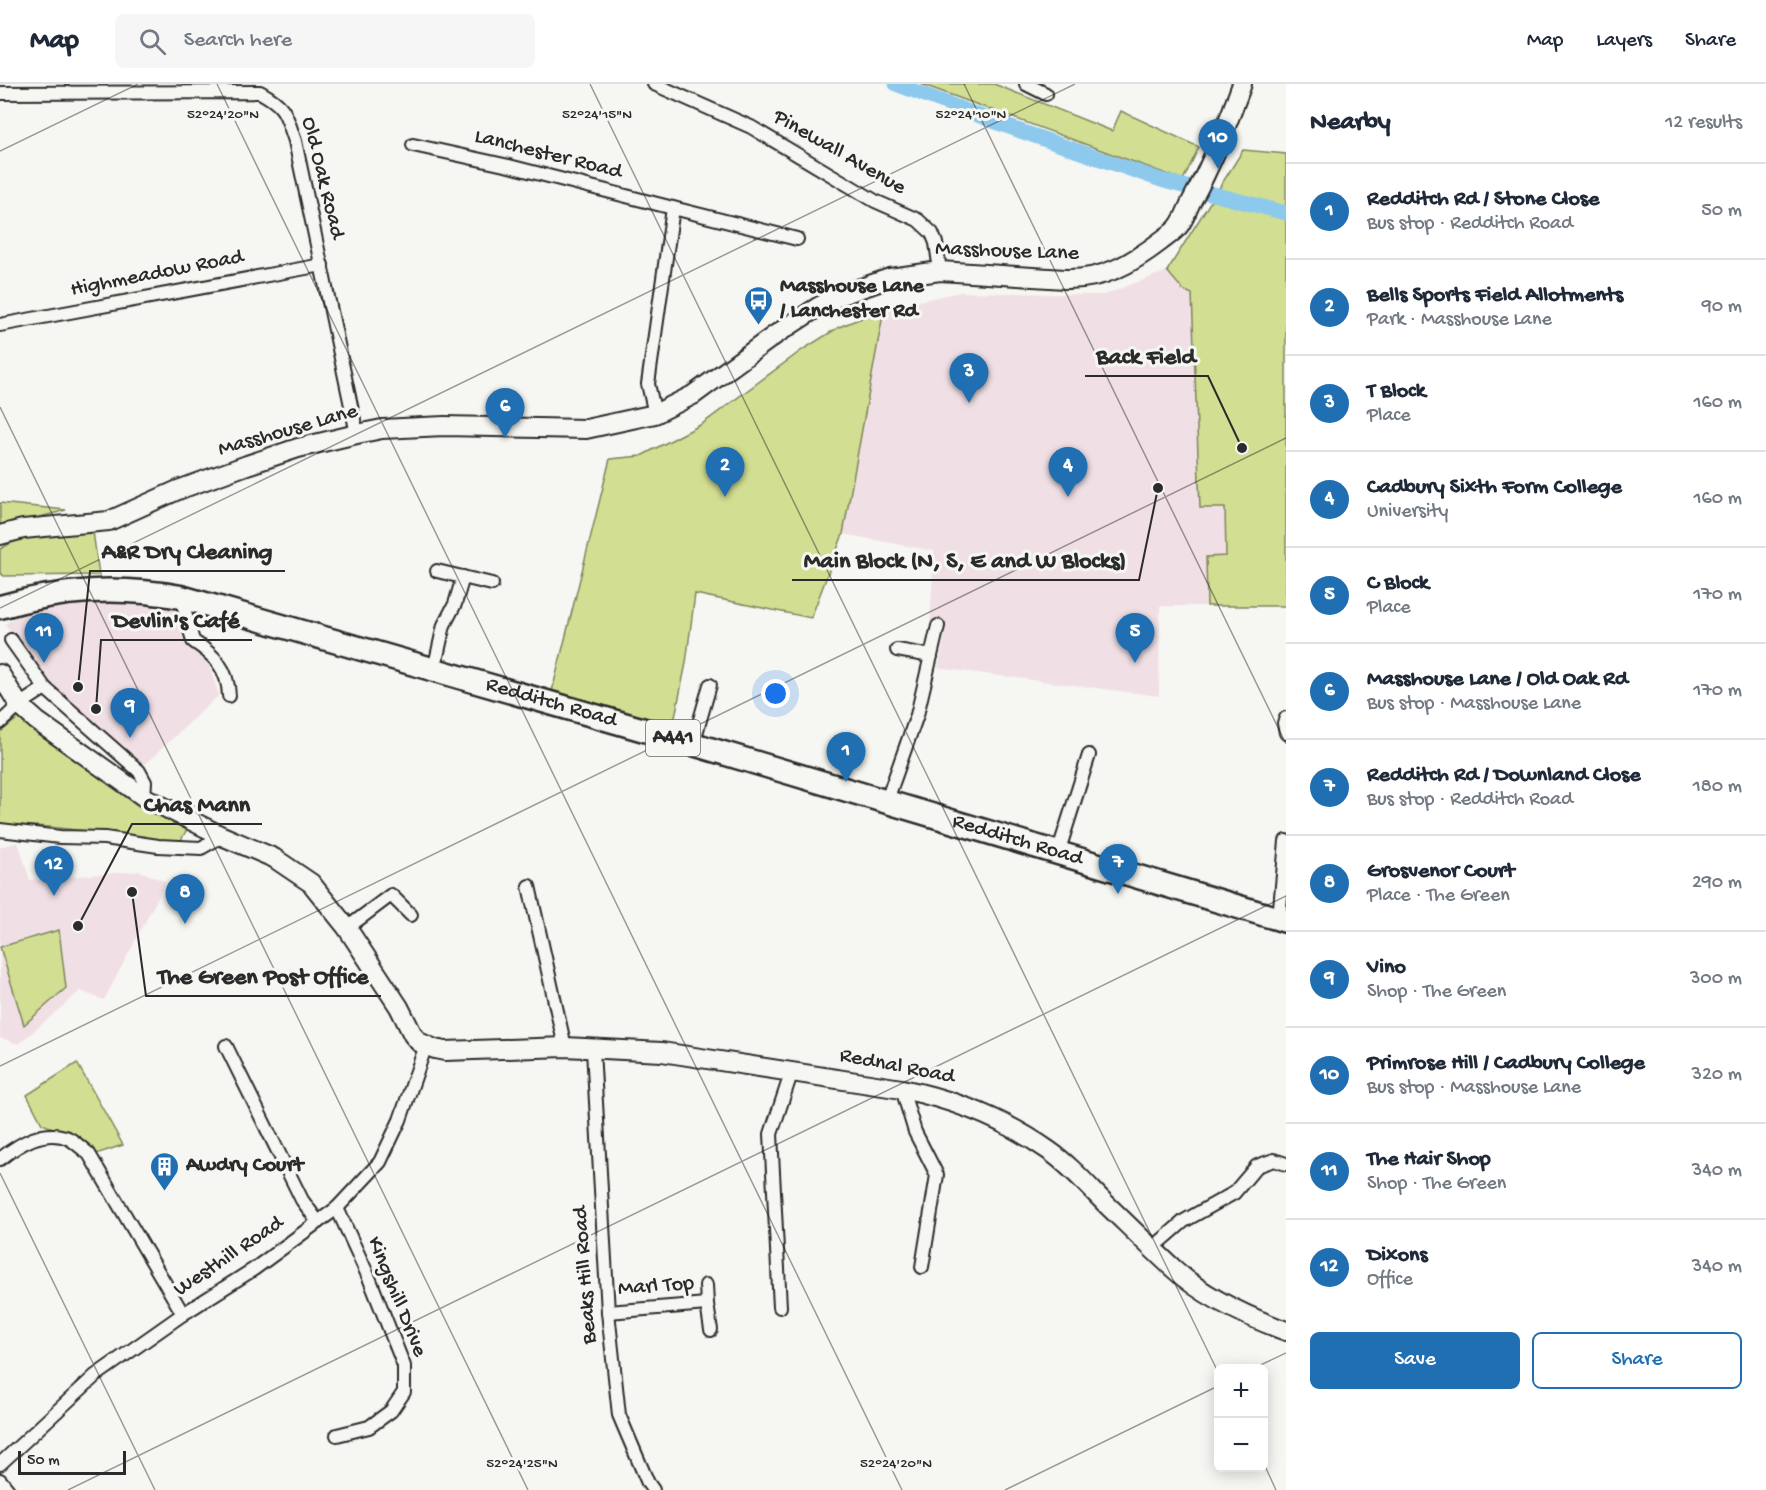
<!DOCTYPE html>
<html lang="en">
<head>
<meta charset="utf-8">
<style>
	:root { --surface:#fff; --page:#f6f6f7; --text:#1f2937; --muted:#747a83; --line:#e0e1e3; --accent:#1f6fb2 }
	body { margin:0; font-family:"Gochi Hand",sans-serif; background:var(--page); color:var(--text) }
	.controls { position:absolute; right:18px; bottom:18px; display:grid; overflow:hidden; border-radius:9px; box-shadow:0 3px 15px #0003 }
	.controls button { width:54px; height:54px; display:grid; place-items:center; padding:0; border:0; border-bottom:2px solid var(--line); background:var(--surface); color:var(--text); font:30px sans-serif }
	.scale { position:absolute; left:18px; bottom:15px; width:108px; box-sizing:border-box; padding-left:6px; border:3px solid #2b2b2b; border-top:0; font-size:16px; line-height:21px; white-space:nowrap; color:#2b2b2b; -webkit-text-stroke:4px #f6f6f2; paint-order:stroke }
	.you { position:absolute; left:776px; top:610px; width:21px; height:21px; margin:-15px; border:4px solid #fff; border-radius:50%; background:#1a73e8; box-shadow:0 0 0 9px #1a73e833 }
	.badge { display:grid; place-items:center; width:39px; height:39px; border-radius:50%; background:var(--accent); color:#fff; font-size:20px; font-weight:700 }
	.pin { position:absolute; translate:-50% -50px; filter:drop-shadow(0 2px 3px #0008) }
	.pin::after { content:''; position:absolute; top:32px; width:21px; height:18px; background:inherit; clip-path:polygon(0 0,100% 0,50% 100%) }
	.list { margin:0; padding:0; list-style:none }
	h2 { display:flex; justify-content:space-between; align-items:center; height:78px; margin:0; padding:0 24px; font-size:26px }
	h2 small { font-size:20px; font-weight:400; color:var(--muted) }
	.list li { display:grid; grid-template-columns:39px 1fr auto; gap:18px; align-items:center; box-sizing:border-box; height:96px; padding:0 24px; border-top:2px solid var(--line) }
	.list b { display:block; font-size:22px; white-space:nowrap }
	.list p { margin:0; font-size:20px; white-space:nowrap; color:var(--muted) }
	.list em { font-size:20px; font-style:normal; color:var(--muted) }
	.actions { display:flex; gap:12px; padding:18px 24px }
	.actions a { flex:1; padding:14px 0; border:2px solid var(--accent); border-radius:9px; text-align:center; font-size:21px; color:var(--accent) }
	.actions .main { background:var(--accent); color:#fff }
	.icon { flex:none; width:33px; height:33px; fill:none; stroke:currentColor; stroke-width:2; stroke-linecap:round; stroke-linejoin:round }
	.map { position:relative; flex:none; width:1286px; height:1406px; overflow:hidden }
	header { display:flex; align-items:center; gap:36px; box-sizing:border-box; height:84px; padding:0 30px; background:var(--surface); border-bottom:2px solid var(--line) }
	header strong { font-size:28px }
	nav { display:flex; gap:33px; margin-inline-start:auto; font-size:21px }
	.search { width:420px; height:54px; background:var(--page); display:flex; align-items:center; gap:15px; box-sizing:border-box; padding:0 21px; border-radius:9px; color:var(--muted); font-size:22px }
	main { display:flex }
	aside { flex:1; background:var(--surface) }
	.map>svg:first-child { display:block }
	.built { fill:#f0e0e6 }
	.green { fill:#d2de91; stroke:#7e845e; stroke-width:1.5 }
	.lines { fill:none; stroke-linecap:round; stroke-linejoin:round }
	.canal { stroke:#8cc9ec; stroke-width:15 }
	.street-casing { stroke:#2b2b2b; stroke-width:16 }
	.secondary-casing { stroke:#2b2b2b; stroke-width:22 }
	.highway-casing { stroke:#2b2b2b; stroke-width:27 }
	.street { stroke:#f6f6f2; stroke-width:12 }
	.secondary { stroke:#f6f6f2; stroke-width:18 }
	.highway { stroke:#f6f6f2; stroke-width:22 }
	.ticks { fill:none; stroke:#2b2b2b; stroke-width:1.5; stroke-opacity:0.45 }
	.labels { text-anchor:middle; dominant-baseline:central; stroke-width:6; stroke-linejoin:round; paint-order:stroke }
	.shield { fill:#f6f6f2; stroke:#686867; stroke-width:1.5 }
	.shield-label { font-size:21px; font-weight:bold; fill:#2b2b2b }
	.street-label { font-size:22px; fill:#2b2b2b; stroke:#f6f6f2 }
	.poi-label { font-size:22px; font-weight:bold; fill:#2b2b2b; stroke:#f6f6f2; text-anchor:start }
	.ticks-label { font-size:15px; text-anchor:middle; fill:#2b2b2b; stroke:#f6f6f2; stroke-width:6; stroke-linejoin:round; paint-order:stroke }
	.leader { fill:none; stroke:#2b2b2b; stroke-width:2 }
	.callout-dot { fill:#2b2b2b; stroke:#f6f6f2; stroke-width:2 }
	.callout-label { font-size:24px; text-anchor:middle; font-weight:bold; fill:#2b2b2b; stroke:#f6f6f2; stroke-width:6; stroke-linejoin:round; paint-order:stroke }
</style>
</head>
<body>
<header>
<strong>Map</strong>
<div class="search"><svg class="icon" aria-label="search" viewBox="0 0 24 24"><circle cx="10" cy="10" r="6"/><path d="M15 15l6 6"/></svg>Search here</div>
<nav><a>Map</a><a>Layers</a><a>Share</a></nav>
</header>
<main>
<div class="map">
<svg width="1286" height="1406" viewBox="0 0 1286 1406">
	<rect width="100%" height="100%" fill="#f6f6f2"/>
	<filter id="ink" filterUnits="userSpaceOnUse"><feTurbulence type="fractalNoise" baseFrequency=".0167" numOctaves="2"/><feDisplacementMap in="SourceGraphic" scale="12" xChannelSelector="R" yChannelSelector="G"/><feConvolveMatrix kernelMatrix="1 2 1 2 8 2 1 2 1" color-interpolation-filters="sRGB"/></filter>
	<g filter="url(#ink)">
		<g class="built">
			<polygon points="1167,187 1183,206 1254,234 1286,522 1160,522 1159,612 938,584 946,545 930,542 934,467 843,450 884,225 960,208 1103,211"/>
			<polygon points="129,517 175,519 189,561 206,573 219,611 143,682 43,595 5,540 28,525 59,519"/>
			<polygon points="18,758 30,796 140,787 166,798 104,916 80,907 19,960 0,954 0,763"/>
		</g>
		<g class="green">
			<polygon points="921,0 994,0 1112,47 1121,27 1199,63 1183,96"/>
			<polygon points="1243,66 1286,70 1286,522 1207,522 1206,473 1226,472 1225,424 1200,424 1192,210 1183,206 1167,187"/>
			<polygon points="884,225 843,450 811,534 695,510 686,579 673,643 551,611 610,375 641,372 702,340 802,266 839,243"/>
			<polygon points="0,419 66,426 0,444"/>
			<polygon points="93,447 99,491 4,492 0,489 0,465 20,454"/>
			<polygon points="20,633 50,658 165,735 187,745 180,758 50,743 0,740 0,648"/>
			<polygon points="59,846 66,904 24,941 0,863"/>
			<polygon points="77,979 123,1061 93,1071 78,1053 42,1040 27,1011"/>
		</g>
		<g class="lines">
			<polyline class="canal" points="896,0 1009,43 1164,97 1286,129"/>
			<defs>
				<g id="street">
					<polyline points="654,0 751,43 875,117 918,136 932,149 936,159 940,187"/>
					<polyline points="1026,0 1046,10"/>
					<path d="M0 9 260 8C287 23 285 29 295 57L357 350"/>
					<polyline points="413,61 509,82 673,124 648,300 655,330"/>
					<polyline points="673,124 797,155"/>
					<polyline points="0,241 322,181"/>
					<polyline points="437,487 492,500"/>
					<path d="M181 513 193 557C214 571 228 584 229 612"/>
					<polyline points="11,556 45,604"/>
					<polyline points="897,566 931,572"/>
					<polyline points="434,586 444,541 455,520 463,493"/>
					<polyline points="1286,634 1284,639 1286,649"/>
					<polyline points="0,639 19,621 45,604 139,687 145,698 144,713"/>
					<polyline points="693,660 710,601"/>
					<polyline points="887,716 917,631 938,542"/>
					<polyline points="0,746 60,753 105,754 158,762 201,764 222,752"/>
					<polyline points="1058,769 1089,671"/>
					<polyline points="529,802 565,963"/>
					<polyline points="1279,835 1286,757"/>
					<polyline points="347,844 391,811 411,831"/>
					<polyline points="226,962 302,1116 318,1138"/>
					<polyline points="593,966 608,1228 619,1331 648,1399 653,1406"/>
					<polyline points="902,1005 915,1048 937,1091 922,1183"/>
					<path d="M0 1075C19 1060 45 1043 70 1055 76 1059 83 1065 89 1070L183 1230"/>
					<polyline points="337,1124 370,1196 404,1282 404,1308 391,1327 369,1343 337,1351"/>
					<polyline points="1153,1164 1184,1137 1234,1109 1257,1082 1274,1076 1286,1080"/>
					<polyline points="706,1201 707,1220 711,1246"/>
					<polyline points="780,1223 771,1050 792,987"/>
					<polyline points="608,1228 707,1220"/>
					<polyline points="0,1380 95,1292 183,1230 254,1185 337,1124 380,1078 400,1036 426,961"/>
					<polyline points="0,1396 8,1406"/>
				</g>
				<g id="secondary">
					<path d="M0 451 23 445 109 437 178 406 247 381 298 364 357 350 382 345 444 342 586 345 655 330 693 311 775 251 818 223 841 211 890 194 940 187 1065 195C1103 196 1131 180 1161 157 1166 153 1174 148 1178 143 1184 136 1187 126 1191 118 1212 80 1227 41 1242 0"/>
					<path d="M0 590 19 621 37 637 144 713 222 752 274 774 311 799 347 844 399 923 413 951 419 958 435 965 445 967 565 963 662 968 902 1005C955 1016 1004 1035 1048 1066 1070 1081 1087 1101 1105 1119 1128 1141 1151 1164 1174 1185 1204 1213 1248 1233 1286 1247"/>
				</g>
				<g id="highway">
					<path id="s1" d="M0 523C62 505 118 502 181 513L693 660 1286 837"/>
				</g>
			</defs>
			<use href="#street" class="street-casing"/>
			<use href="#secondary" class="secondary-casing"/>
			<use href="#highway" class="highway-casing"/>
			<use href="#street" class="street"/>
			<use href="#secondary" class="secondary"/>
			<use href="#highway" class="highway"/>
		</g>
	</g>
	<path class="ticks" d="M217 0 902 1406M590 0 1218 1288M964 0 1286 660M0 67 138 0M0 323 528 1406M0 524 1075 0M0 982 1286 354M0 1089 155 1406M1254 1284 1286 1269M1264 1380 1276 1406M68 1406 1286 812M1005 1406 1218 1302"/>
	<defs>
		<symbol id="bus-pin" viewBox="-11 -11 22 30"><path d="M0 17L-7.5 6A9.5 9.5 0 1 1 7.5 6Z" fill="#1f6fb2" stroke="#f6f6f2"/><path d="M-5-6H5V4H4V6H2V4H-2V6H-4V4H-5ZM-3.5-4V0h7V-4ZM-3.5 1.2v1.5H-2V1.2ZM2 1.2v1.5H3.5V1.2Z" fill="#fff"/></symbol>
		<symbol id="building-pin" viewBox="-11 -11 22 30"><path d="M0 17L-7.5 6A9.5 9.5 0 1 1 7.5 6Z" fill="#1f6fb2" stroke="#f6f6f2"/><path d="M-4-6H4V6H1V3H-1V6H-4ZM-2.5-4.3h1.7v1.8h-1.7ZM.8-4.3h1.7v1.8H.8ZM-2.5-1h1.7V.8h-1.7ZM.8-1h1.7V.8H.8Z" fill="#fff"/></symbol>
	</defs>
	<g fill-rule="evenodd">
		<use href="#bus-pin" x="742" y="200" width="33" height="45"/>
		<use href="#building-pin" x="148" y="1066" width="33" height="45"/>
	</g>
	<g class="labels">
		<rect class="shield" x="646" y="636" width="54" height="36" rx="4.5"/>
		<g class="shield-label">
			<text x="673" y="654">A441</text>
		</g>
		<g class="street-label">
			<text transform="translate(839 69) rotate(30)">Pinewall Avenue</text>
			<text transform="translate(548 71) rotate(14)">Lanchester Road</text>
			<text transform="translate(322 94) rotate(76)">Old Oak Road</text>
			<text transform="translate(1007 168) rotate(2)">Masshouse Lane</text>
			<text transform="translate(157 190) rotate(-11)">Highmeadow Road</text>
			<text transform="translate(288 347) rotate(-16)">Masshouse Lane</text>
			<text stroke="none"><textPath href="#s1" startOffset="568">Redditch Road</textPath></text>
			<text stroke="none"><textPath href="#s1" startOffset="1054">Redditch Road</textPath></text>
			<text transform="translate(897 983) rotate(11)">Rednal Road</text>
			<text transform="translate(229 1173) rotate(-34)">Westhill Road</text>
			<text transform="translate(586 1191) rotate(-94)">Beaks Hill Road</text>
			<text transform="translate(656 1203) rotate(-4)">Marl Top</text>
			<text transform="translate(396 1213) rotate(68)">Kingshill Drive</text>
		</g>
		<g class="poi-label">
			<text x="780" y="203">Masshouse Lane<tspan x="780" dy="25">/ Lanchester Rd</tspan></text>
			<text x="186" y="1082">Awdry Court</text>
		</g>
	</g>
	<g class="ticks-label">
		<text x="223" y="34">52°24'20"N</text>
		<text x="597" y="34">52°24'15"N</text>
		<text x="971" y="34">52°24'10"N</text>
		<text x="522" y="1383">52°24'25"N</text>
		<text x="896" y="1383">52°24'20"N</text>
	</g>
	<path class="leader" d="M1242 364L1208 292H1085M78 603L90 487H285M1158 404L1139 496H792M96 625L101 556H252M78 842L132 740H262M132 808L146 912H381"/>
	<g class="callout-dot">
		<circle cx="1242" cy="364" r="6"/>
		<circle cx="78" cy="603" r="6"/>
		<circle cx="1158" cy="404" r="6"/>
		<circle cx="96" cy="625" r="6"/>
		<circle cx="78" cy="842" r="6"/>
		<circle cx="132" cy="808" r="6"/>
	</g>
	<g class="callout-label">
		<text x="1146" y="279">Back Field</text>
		<text x="187" y="474">A&amp;R Dry Cleaning</text>
		<text x="965" y="483">Main Block (N, S, E and W Blocks)</text>
		<text x="176" y="543">Devlin's Café</text>
		<text x="197" y="727">Chas Mann</text>
		<text x="263" y="899">The Green Post Office</text>
	</g>
</svg>
<div class="controls">
<button>+</button>
<button>−</button>
</div>
<div class="scale">50 m</div>
<div class="you"></div>
<div class="pin badge" style="left:846px;top:698px">1</div>
<div class="pin badge" style="left:725px;top:413px">2</div>
<div class="pin badge" style="left:969px;top:319px">3</div>
<div class="pin badge" style="left:1068px;top:413px">4</div>
<div class="pin badge" style="left:1135px;top:579px">5</div>
<div class="pin badge" style="left:505px;top:354px">6</div>
<div class="pin badge" style="left:1118px;top:810px">7</div>
<div class="pin badge" style="left:185px;top:840px">8</div>
<div class="pin badge" style="left:130px;top:654px">9</div>
<div class="pin badge" style="left:1218px;top:85px">10</div>
<div class="pin badge" style="left:44px;top:579px">11</div>
<div class="pin badge" style="left:54px;top:812px">12</div>
</div>
<aside>
<h2>Nearby<small>12 results</small></h2>
<ul class="list">
<li><span class="badge">1</span><div><b>Redditch Rd / Stone Close</b><p>Bus stop · Redditch Road</p></div><em>50 m</em></li>
<li><span class="badge">2</span><div><b>Bells Sports Field Allotments</b><p>Park · Masshouse Lane</p></div><em>90 m</em></li>
<li><span class="badge">3</span><div><b>T Block</b><p>Place</p></div><em>160 m</em></li>
<li><span class="badge">4</span><div><b>Cadbury Sixth Form College</b><p>University</p></div><em>160 m</em></li>
<li><span class="badge">5</span><div><b>C Block</b><p>Place</p></div><em>170 m</em></li>
<li><span class="badge">6</span><div><b>Masshouse Lane / Old Oak Rd</b><p>Bus stop · Masshouse Lane</p></div><em>170 m</em></li>
<li><span class="badge">7</span><div><b>Redditch Rd / Downland Close</b><p>Bus stop · Redditch Road</p></div><em>180 m</em></li>
<li><span class="badge">8</span><div><b>Grosvenor Court</b><p>Place · The Green</p></div><em>290 m</em></li>
<li><span class="badge">9</span><div><b>Vino</b><p>Shop · The Green</p></div><em>300 m</em></li>
<li><span class="badge">10</span><div><b>Primrose Hill / Cadbury College</b><p>Bus stop · Masshouse Lane</p></div><em>320 m</em></li>
<li><span class="badge">11</span><div><b>The Hair Shop</b><p>Shop · The Green</p></div><em>340 m</em></li>
<li><span class="badge">12</span><div><b>Dixons</b><p>Office</p></div><em>340 m</em></li>
</ul>
<div class="actions"><a class="main">Save</a><a>Share</a></div>
</aside>
</main>
</body>
</html>
